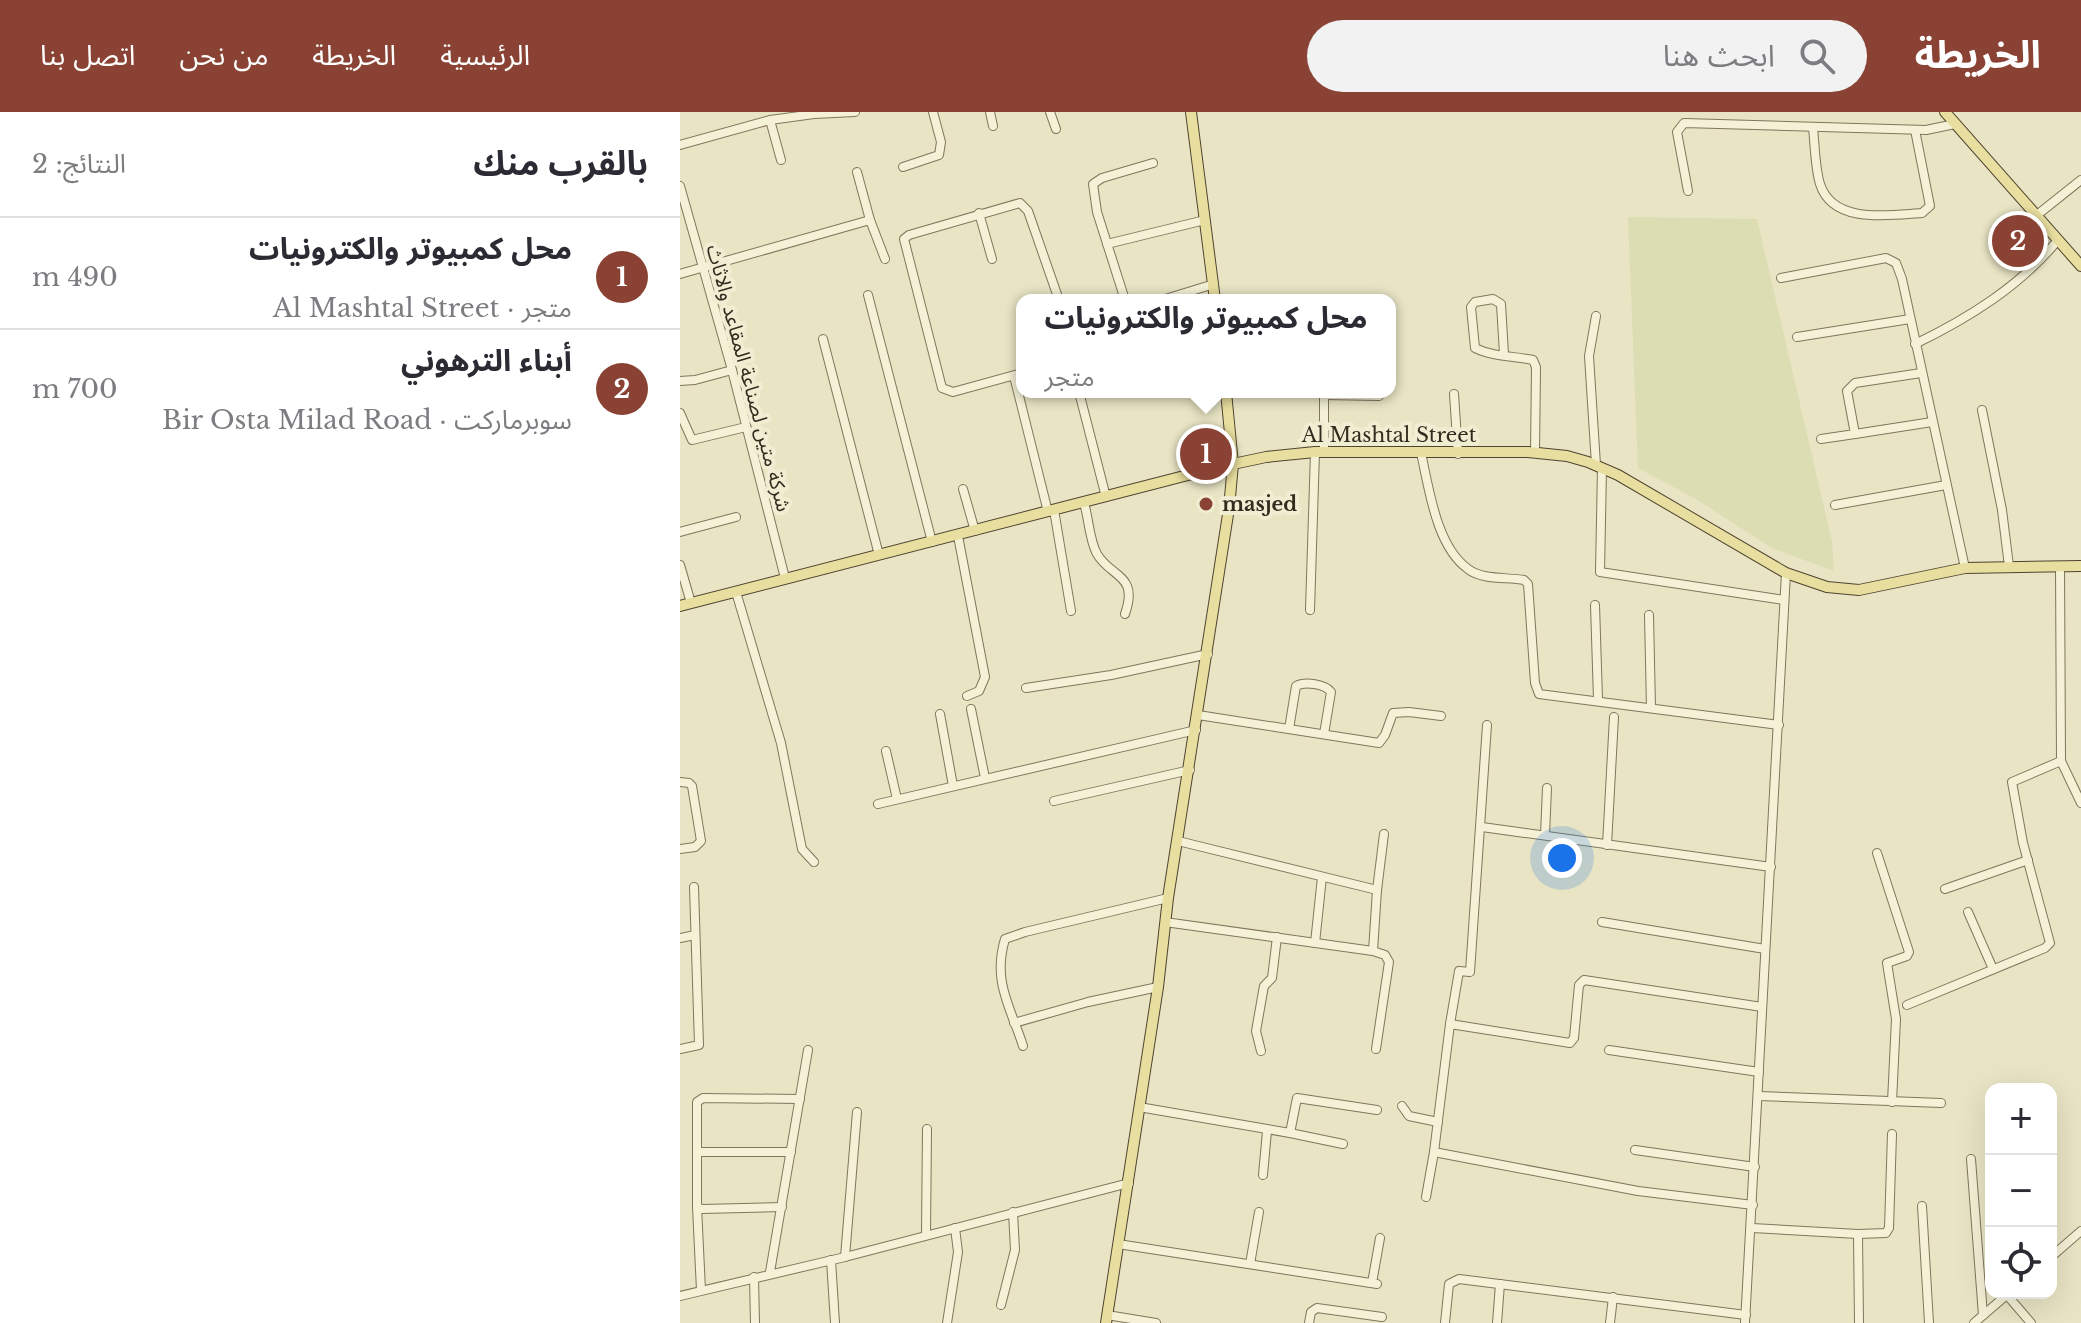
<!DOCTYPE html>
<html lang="ar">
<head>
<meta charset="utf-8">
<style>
	:root { --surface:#fff; --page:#f2f2f3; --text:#2b2b33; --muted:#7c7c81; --line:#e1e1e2; --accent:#894233 }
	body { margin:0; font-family:"Libre Baskerville","Noto Sans Arabic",serif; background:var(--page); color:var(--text); direction:rtl }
	.controls { position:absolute; right:24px; bottom:24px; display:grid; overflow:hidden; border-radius:16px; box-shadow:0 8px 32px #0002 }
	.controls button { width:72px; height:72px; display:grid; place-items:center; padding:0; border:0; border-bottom:2px solid var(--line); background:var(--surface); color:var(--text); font:40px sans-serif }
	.you { position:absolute; left:882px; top:746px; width:28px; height:28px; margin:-20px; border:6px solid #fff; border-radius:50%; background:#1a73e8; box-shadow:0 0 0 12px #1a73e833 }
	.badge { display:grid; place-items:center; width:52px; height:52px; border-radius:50%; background:var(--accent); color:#fff; font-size:26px; font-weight:700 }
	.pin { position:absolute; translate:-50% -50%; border:4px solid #fff; box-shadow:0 2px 8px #0006 }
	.popup { position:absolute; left:336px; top:182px; width:380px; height:104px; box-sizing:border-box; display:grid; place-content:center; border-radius:16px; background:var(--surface); filter:drop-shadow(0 2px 6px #0005); font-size:26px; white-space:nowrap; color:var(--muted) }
	.popup b { font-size:30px; color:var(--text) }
	.popup::after { content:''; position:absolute; left:50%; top:100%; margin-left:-16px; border:16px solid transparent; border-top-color:var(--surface) }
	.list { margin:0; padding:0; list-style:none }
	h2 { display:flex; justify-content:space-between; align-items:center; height:104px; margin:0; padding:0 32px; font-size:34px }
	h2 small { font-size:26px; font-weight:400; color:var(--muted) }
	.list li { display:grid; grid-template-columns:52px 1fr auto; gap:24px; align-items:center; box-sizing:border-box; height:112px; padding:0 32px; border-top:2px solid var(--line) }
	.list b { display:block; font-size:30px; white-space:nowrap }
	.list p { margin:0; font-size:26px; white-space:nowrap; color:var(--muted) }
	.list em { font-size:26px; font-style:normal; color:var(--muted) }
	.icon { flex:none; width:44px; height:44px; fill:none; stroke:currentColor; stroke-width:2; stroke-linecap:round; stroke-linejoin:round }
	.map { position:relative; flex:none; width:1401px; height:1211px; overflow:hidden; direction:ltr }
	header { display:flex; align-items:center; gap:48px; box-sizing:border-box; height:112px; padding:0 40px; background:var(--accent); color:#fff }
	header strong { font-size:38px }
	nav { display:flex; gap:44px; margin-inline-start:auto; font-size:28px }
	.search { width:560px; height:72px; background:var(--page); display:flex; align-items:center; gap:20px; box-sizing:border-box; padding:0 28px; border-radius:44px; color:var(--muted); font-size:30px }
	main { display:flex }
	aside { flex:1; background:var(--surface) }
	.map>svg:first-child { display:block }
	.farmland { fill:#dcddb2 }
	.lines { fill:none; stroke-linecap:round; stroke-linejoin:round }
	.minor-casing { stroke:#81765c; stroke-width:10 }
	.major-casing { stroke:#4f4430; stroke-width:12 }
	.minor { stroke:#f4f1d6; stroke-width:8 }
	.major { stroke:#e8de9f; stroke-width:10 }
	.poi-dot { fill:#894233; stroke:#f1edd2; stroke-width:3 }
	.labels { text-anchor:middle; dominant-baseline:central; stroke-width:8; stroke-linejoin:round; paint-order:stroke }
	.street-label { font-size:20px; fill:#322c1f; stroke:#f1edd2 }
	.poi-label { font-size:20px; font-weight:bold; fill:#322c1f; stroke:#f1edd2; text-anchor:start }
</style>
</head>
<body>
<header>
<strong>الخريطة</strong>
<div class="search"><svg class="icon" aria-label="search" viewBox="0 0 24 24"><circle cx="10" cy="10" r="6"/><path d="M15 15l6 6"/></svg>ابحث هنا</div>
<nav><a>الرئيسية</a><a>الخريطة</a><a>من نحن</a><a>اتصل بنا</a></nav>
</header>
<main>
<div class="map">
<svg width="1401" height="1211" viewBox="0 0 1401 1211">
	<rect width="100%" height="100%" fill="#e8e4c4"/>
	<polygon class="farmland" points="948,105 1077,107 1152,430 1154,459 1092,436 1016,387 958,356"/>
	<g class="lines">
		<defs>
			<g id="minor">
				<polyline points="310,0 313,14"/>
				<polyline points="370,0 376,17"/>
				<polyline points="90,8 101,48"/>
				<path d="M1133 16C1135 34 1135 56 1140 72 1153 113 1210 103 1242 101L1250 94 1235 18"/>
				<polyline points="0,33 90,8 134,2 175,0"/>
				<polyline points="223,55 259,43 261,30 253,0"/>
				<polyline points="177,60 190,108"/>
				<polyline points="0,74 52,258 105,466"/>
				<polyline points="1008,79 997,20 1004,11 1246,18 1275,12"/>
				<polyline points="299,101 312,147"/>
				<polyline points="1357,103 1401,68"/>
				<polyline points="427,132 525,108"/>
				<polyline points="0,162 190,108 205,147"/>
				<polyline points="1101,166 1206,146 1216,151 1222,167 1285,456"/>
				<polyline points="188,183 252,430"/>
				<polyline points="445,188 417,100 413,72 422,66 473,51"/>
				<polyline points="482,188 534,172"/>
				<polyline points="1117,225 1230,207"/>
				<polyline points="143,227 199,443"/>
				<path d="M1235 232C1289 206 1340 174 1378 128"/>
				<path d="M824 242 821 192 813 187 795 190 791 195 795 236C813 245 834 244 853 248L856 255 855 341"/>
				<polyline points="342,261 273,280 262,276 224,127 229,123 340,91 348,99 379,188"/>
				<polyline points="334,264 368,400"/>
				<polyline points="0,269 15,268 52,258"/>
				<polyline points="399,280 426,385"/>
				<polyline points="774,282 778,342"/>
				<polyline points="644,283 699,284"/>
				<polyline points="1302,298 1322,398 1329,454"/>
				<polyline points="0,301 12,328 66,315"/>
				<polyline points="1175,322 1252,310"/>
				<polyline points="1141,327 1175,322 1167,279 1175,271 1241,261"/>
				<polyline points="644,340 644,280"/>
				<path d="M741 341C749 376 756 434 788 457 802 468 826 465 844 468L848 472 855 571 859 582 1099 613"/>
				<polyline points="916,353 909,244 916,204"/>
				<polyline points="922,356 920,460 1104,488"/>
				<polyline points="283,377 295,419"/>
				<path d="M404 391C409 407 409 427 417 442 431 466 459 462 445 502"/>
				<polyline points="1155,393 1266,373"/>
				<polyline points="374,398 391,499"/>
				<polyline points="0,420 56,405"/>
				<polyline points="278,424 305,565 299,579 287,584"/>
				<polyline points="0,453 11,491"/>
				<polyline points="1380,454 1381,649 1401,691"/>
				<polyline points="56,480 101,631 122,737 134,750"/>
				<polyline points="915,493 918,587"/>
				<polyline points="630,498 635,340"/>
				<polyline points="969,503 971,596"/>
				<polyline points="346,576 431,563 528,542"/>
				<polyline points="291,597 305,666"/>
				<polyline points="260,602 273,674"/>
				<polyline points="518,603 699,631 705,623 713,601 729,600 761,604"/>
				<path d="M609 617 616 574C625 569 645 572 651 580L644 622"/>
				<polyline points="206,639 217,687"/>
				<polyline points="0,670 9,671 12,674 21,729 15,735 0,737"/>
				<polyline points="374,689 510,658"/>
				<polyline points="198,692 516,618"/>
				<polyline points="802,715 1091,755"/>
				<polyline points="865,723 867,676"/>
				<polyline points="498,729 697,778 704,722"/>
				<polyline points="927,733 934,605"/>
				<polyline points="1197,741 1229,840 1227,844 1207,851 1216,907 1212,990"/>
				<polyline points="1265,777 1348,748"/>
				<polyline points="1288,800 1313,857"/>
				<polyline points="485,810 693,839"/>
				<polyline points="922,810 1085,837"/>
				<polyline points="0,826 15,823"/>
				<polyline points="635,831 642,765"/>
				<polyline points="1227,893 1365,836 1370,831 1343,731 1332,670 1381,649"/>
				<polyline points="334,911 408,890 478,875"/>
				<polyline points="770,912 779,859 790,860 807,613"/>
				<path d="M343 934C331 896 312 870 325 827L345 820 488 786"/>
				<polyline points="0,937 19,933 14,775"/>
				<polyline points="696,937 709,850 705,843 693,839 697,778"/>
				<polyline points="929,938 1079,960"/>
				<polyline points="581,939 576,919 584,874 592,866 597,825"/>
				<polyline points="1078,984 1261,991"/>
				<polyline points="722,994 729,1004 758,1010"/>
				<polyline points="459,995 610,1021 617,986 697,998"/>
				<polyline points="610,1021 663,1032"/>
				<polyline points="955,1038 1075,1055"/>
				<polyline points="18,1040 111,1040"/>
				<polyline points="1291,1047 1303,1203"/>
				<polyline points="583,1063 587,1019"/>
				<polyline points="746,1085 754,1040"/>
				<polyline points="1073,1093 958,1079 754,1040 770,912 890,931 894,926 899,873 904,868 1082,895"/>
				<polyline points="1242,1094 1249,1211"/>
				<polyline points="17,1095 21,1178"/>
				<polyline points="102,1095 22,1097 17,1095 17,990 23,986 120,987"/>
				<polyline points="1072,1116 1178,1122 1206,1121 1209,1116 1212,1022"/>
				<polyline points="1178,1122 1179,1211"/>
				<polyline points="246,1123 247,1017"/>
				<polyline points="438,1132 697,1172"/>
				<polyline points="165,1145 177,1000"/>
				<polyline points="1371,1145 1401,1119"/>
				<polyline points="151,1148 155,1211"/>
				<polyline points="570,1152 579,1100"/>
				<polyline points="90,1160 128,938"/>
				<polyline points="74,1165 75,1211"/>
				<polyline points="692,1171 700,1126"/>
				<polyline points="1327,1183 1351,1211"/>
				<polyline points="0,1184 165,1145 449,1071"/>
				<polyline points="321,1193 335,1138 333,1100"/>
				<polyline points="427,1203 476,1211"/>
				<polyline points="267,1211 278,1140 275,1116"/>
				<polyline points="629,1211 631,1200 637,1196 702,1205"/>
				<polyline points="765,1211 769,1172 779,1167 1066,1203"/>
				<polyline points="817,1211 820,1172"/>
				<polyline points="930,1211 933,1185"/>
				<polyline points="1065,1211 1106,461"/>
				<polyline points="1294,1211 1329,1181"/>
			</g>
			<g id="major">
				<polyline points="511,0 535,188"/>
				<polyline points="1265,0 1401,154"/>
				<polyline points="0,494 539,355 586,345 635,340 848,340 887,344 908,350 938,363 1106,461 1147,475 1179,478 1285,456 1401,454"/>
				<polyline points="426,1211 478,875 488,786 549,396 553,352 546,280"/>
			</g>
		</defs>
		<use href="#minor" class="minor-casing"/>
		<use href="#major" class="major-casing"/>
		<use href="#minor" class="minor"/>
		<use href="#major" class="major"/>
	</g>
	<circle class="poi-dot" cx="526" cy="392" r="8"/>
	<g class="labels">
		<g class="street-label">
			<text transform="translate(69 266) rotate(75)">شركة متين لصناعة المقاعد والاثاث</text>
			<text x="709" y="323">Al Mashtal Street</text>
		</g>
		<g class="poi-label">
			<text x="542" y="392">masjed</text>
		</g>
	</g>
</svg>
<div class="controls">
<button>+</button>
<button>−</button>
<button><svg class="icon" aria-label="locate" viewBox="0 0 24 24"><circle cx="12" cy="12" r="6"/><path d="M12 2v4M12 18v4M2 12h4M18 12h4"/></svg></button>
</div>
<div class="you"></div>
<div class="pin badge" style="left:526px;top:342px">1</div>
<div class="popup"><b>محل كمبيوتر والكترونيات</b>متجر</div>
<div class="pin badge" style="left:1338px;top:129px">2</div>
</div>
<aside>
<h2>بالقرب منك<small>النتائج: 2</small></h2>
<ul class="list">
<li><span class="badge">1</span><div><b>محل كمبيوتر والكترونيات</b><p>متجر · Al Mashtal Street</p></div><em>490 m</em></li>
<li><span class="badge">2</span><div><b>أبناء الترهوني</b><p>سوبرماركت · Bir Osta Milad Road</p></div><em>700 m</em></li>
</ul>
</aside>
</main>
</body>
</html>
